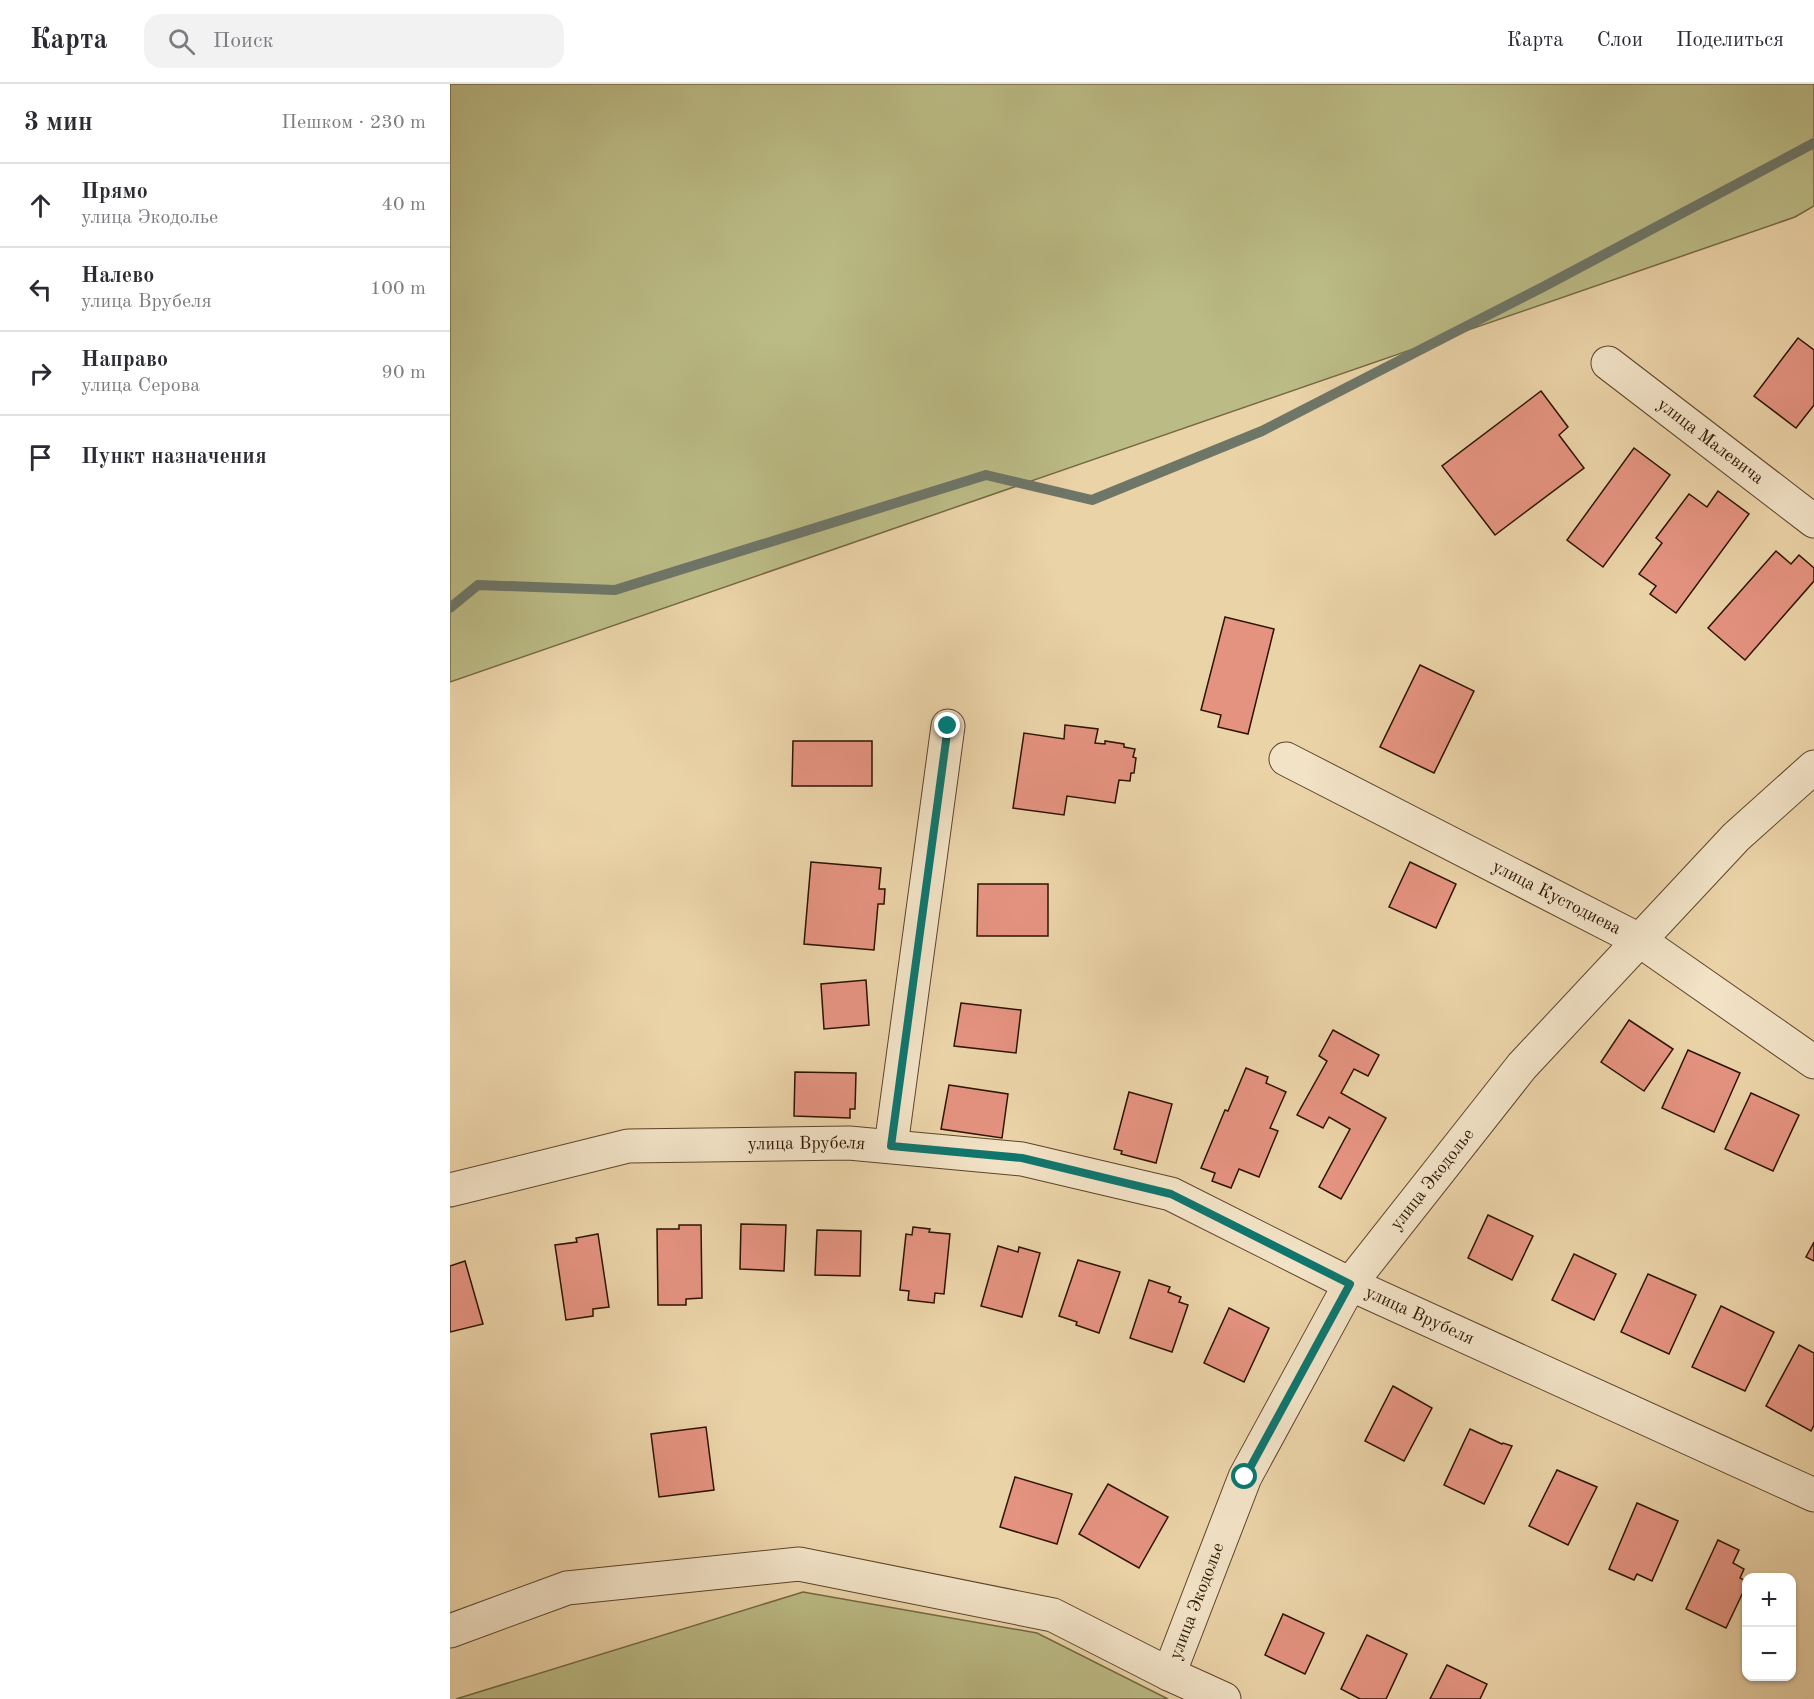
<!DOCTYPE html>
<html lang="ru">
<head>
<meta charset="utf-8">
<style>
	:root { --surface:#fff; --page:#f2f2f3; --text:#2b2b33; --muted:#7c7c81; --line:#e1e1e2 }
	body { margin:0; font-family:"Old Standard TT",serif; background:var(--page); color:var(--text) }
	.controls { position:absolute; right:18px; bottom:18px; display:grid; overflow:hidden; border-radius:12px; box-shadow:0 2px 4px #0004 }
	.controls button { width:54px; height:54px; display:grid; place-items:center; padding:0; border:0; border-bottom:2px solid var(--line); background:var(--surface); color:var(--text); font:30px sans-serif }
	.stop { position:absolute; width:18px; height:18px; margin:-14px; border:4px solid #0f766e; border-radius:50%; background:#fff }
	.stop.end { background:#0f766e; border-color:#fff; box-shadow:0 2px 6px #0008 }
	.list { margin:0; padding:0; list-style:none }
	h2 { display:flex; justify-content:space-between; align-items:center; height:78px; margin:0; padding:0 24px; font-size:26px }
	h2 small { font-size:20px; font-weight:400; color:var(--muted) }
	.list li { display:grid; grid-template-columns:39px 1fr auto; gap:18px; align-items:center; box-sizing:border-box; height:84px; padding:0 24px; border-top:2px solid var(--line) }
	.list b { display:block; font-size:22px; white-space:nowrap }
	.list p { margin:0; font-size:20px; white-space:nowrap; color:var(--muted) }
	.list em { font-size:20px; font-style:normal; color:var(--muted) }
	.icon { flex:none; width:33px; height:33px; fill:none; stroke:currentColor; stroke-width:2; stroke-linecap:round; stroke-linejoin:round }
	.map { position:relative; flex:none; width:1364px; height:1615px; overflow:hidden }
	header { display:flex; align-items:center; gap:36px; box-sizing:border-box; height:84px; padding:0 30px; background:var(--surface); border-bottom:2px solid var(--line) }
	header strong { font-size:28px }
	nav { display:flex; gap:33px; margin-inline-start:auto; font-size:21px }
	.search { width:420px; height:54px; background:var(--page); display:flex; align-items:center; gap:15px; box-sizing:border-box; padding:0 21px; border-radius:18px; color:var(--muted); font-size:22px }
	main { display:flex }
	aside { flex:1; background:var(--surface) }
	.map>svg:first-child { display:block }
	.green { fill:#bbbb85; stroke:#746842; stroke-width:1.5 }
	.lines { fill:none; stroke-linecap:round; stroke-linejoin:round }
	.stream { stroke:#6e7668; stroke-width:10 }
	.building { fill:#e59381; stroke:#2d1400; stroke-width:1.5 }
	.minor-casing { stroke:#5c442a; stroke-width:35 }
	.minor { stroke:#f2e2c6; stroke-width:33 }
	.route { stroke:#0f766e; stroke-width:8 }
	.labels { text-anchor:middle; dominant-baseline:central; stroke-width:4.5; stroke-linejoin:round; paint-order:stroke }
	.street-label { font-size:18px; fill:#2d1400; stroke:#f2e2c6 }
</style>
</head>
<body>
<header>
<strong>Карта</strong>
<div class="search"><svg class="icon" aria-label="search" viewBox="0 0 24 24"><circle cx="10" cy="10" r="6"/><path d="M15 15l6 6"/></svg>Поиск</div>
<nav><a>Карта</a><a>Слои</a><a>Поделиться</a></nav>
</header>
<main>
<aside>
<h2>3 мин<small>Пешком · 230 m</small></h2>
<ul class="list">
<li><svg class="icon" aria-label="ahead" viewBox="0 0 24 24"><path d="M12 20V5M6 11l6-6 6 6"/></svg><div><b>Прямо</b><p>улица Экодолье</p></div><em>40 m</em></li>
<li><svg class="icon" aria-label="left" viewBox="0 0 24 24"><path d="M17 20v-9H6M10 6l-5 5 5 5"/></svg><div><b>Налево</b><p>улица Врубеля</p></div><em>100 m</em></li>
<li><svg class="icon" aria-label="right" viewBox="0 0 24 24"><path d="M7 20v-9h11M14 6l5 5-5 5"/></svg><div><b>Направо</b><p>улица Серова</p></div><em>90 m</em></li>
<li><svg class="icon" aria-label="arrive" viewBox="0 0 24 24"><path d="M6 21V4h12l-3 4 3 4H6"/></svg><div><b>Пункт назначения</b></div></li>
</ul>
</aside>
<div class="map">
<svg width="1364" height="1615" viewBox="0 0 1364 1615">
	<rect width="100%" height="100%" fill="#ebd3a8"/>
	<filter id="stains"><feTurbulence type="fractalNoise" baseFrequency=".00333" numOctaves="4"/><feColorMatrix values="0 0 0 0 .2 0 0 0 0 .09 0 0 0 0 .02 0 0 0 .5 -.17"/></filter>
	<radialGradient id="worn" r=".72"><stop offset=".6" stop-color="#630" stop-opacity="0"/><stop offset="1" stop-color="#630" stop-opacity=".3"/></radialGradient>
	<g class="green">
		<polygon points="0,0 1364,0 1364,122 1345,133 0,598"/>
		<polygon points="353,1508 587,1549 718,1615 6,1615"/>
	</g>
	<g class="lines">
		<polyline class="stream" points="0,524 28,501 165,506 536,391 642,416 812,347 1093,203 1364,59"/>
	</g>
	<g class="building">
		<polygon points="1348,254 1364,266 1364,321 1346,344 1304,312"/>
		<polygon points="1091,307 1118,343 1109,351 1134,384 1045,451 992,382"/>
		<polygon points="1184,364 1220,391 1153,483 1117,456"/>
		<polygon points="1268,407 1299,430 1226,529 1200,510 1206,502 1189,490 1212,459 1206,454 1239,410 1257,423"/>
		<polygon points="1326,467 1341,480 1349,471 1364,484 1364,497 1295,576 1258,544"/>
		<polygon points="775,533 824,545 798,650 768,643 771,631 751,626"/>
		<polygon points="970,581 1024,607 984,689 930,663"/>
		<polygon points="615,641 648,645 645,659 655,660 655,657 674,660 674,663 685,665 683,673 686,674 684,689 681,689 680,697 669,696 665,719 617,712 614,731 563,724 574,649 614,655"/>
		<polygon points="343,657 422,657 422,702 342,702"/>
		<polygon points="361,778 431,784 429,805 435,805 434,820 428,820 424,866 354,860"/>
		<polygon points="960,778 1006,800 986,844 939,823"/>
		<polygon points="528,800 598,800 598,852 527,852"/>
		<polygon points="416,896 419,941 374,945 371,900"/>
		<polygon points="511,919 571,926 566,969 504,962"/>
		<polygon points="1179,936 1223,965 1194,1007 1151,978"/>
		<polygon points="883,946 929,971 918,992 904,985 891,1009 936,1034 891,1115 869,1103 900,1045 879,1033 873,1044 847,1031 877,977 869,972"/>
		<polygon points="1238,966 1290,989 1264,1048 1212,1024"/>
		<polygon points="796,984 818,993 816,999 836,1008 820,1044 828,1047 809,1093 789,1085 781,1104 762,1097 765,1089 751,1084 775,1026 778,1027"/>
		<polygon points="345,988 406,989 405,1025 400,1025 400,1034 344,1032"/>
		<polygon points="499,1001 558,1010 552,1054 491,1045"/>
		<polygon points="679,1008 722,1020 706,1079 671,1070 672,1067 664,1065"/>
		<polygon points="1301,1009 1349,1031 1323,1087 1275,1065"/>
		<polygon points="1038,1131 1083,1152 1062,1196 1018,1174"/>
		<polygon points="291,1140 336,1141 334,1187 290,1185"/>
		<polygon points="229,1141 251,1141 252,1214 236,1215 236,1221 208,1221 207,1145 229,1145"/>
		<polygon points="463,1143 480,1145 479,1148 500,1150 494,1210 485,1209 484,1219 458,1216 459,1207 450,1206 456,1150 462,1151"/>
		<polygon points="367,1146 411,1147 410,1192 365,1191"/>
		<polygon points="148,1150 159,1223 143,1225 143,1232 116,1236 105,1161 127,1158 126,1154"/>
		<polygon points="1364,1158 1364,1177 1356,1173"/>
		<polygon points="548,1162 568,1168 569,1163 590,1169 572,1233 531,1222"/>
		<polygon points="1124,1170 1166,1190 1144,1236 1102,1216"/>
		<polygon points="628,1176 670,1188 649,1249 626,1241 627,1238 609,1232"/>
		<polygon points="15,1177 33,1240 0,1248 0,1182"/>
		<polygon points="1198,1190 1246,1211 1219,1270 1171,1248"/>
		<polygon points="699,1196 720,1203 718,1208 731,1213 729,1218 738,1221 722,1268 680,1254"/>
		<polygon points="1271,1222 1324,1248 1295,1307 1242,1283"/>
		<polygon points="779,1224 819,1244 794,1298 754,1279"/>
		<polygon points="1349,1261 1364,1269 1364,1341 1361,1347 1316,1322"/>
		<polygon points="943,1302 982,1324 954,1377 915,1357"/>
		<polygon points="256,1343 264,1406 209,1413 201,1350"/>
		<polygon points="1020,1345 1052,1360 1053,1359 1062,1362 1034,1420 994,1401"/>
		<polygon points="1107,1386 1147,1403 1118,1461 1079,1442"/>
		<polygon points="565,1393 622,1410 607,1460 550,1443"/>
		<polygon points="658,1400 718,1433 689,1484 629,1450"/>
		<polygon points="1187,1419 1228,1437 1202,1497 1187,1490 1184,1496 1159,1485"/>
		<polygon points="1268,1456 1289,1466 1283,1479 1294,1485 1290,1494 1296,1497 1296,1502 1276,1544 1236,1525"/>
		<polygon points="833,1530 874,1549 855,1590 815,1571"/>
		<polygon points="917,1551 957,1570 936,1615 910,1615 891,1605"/>
		<polygon points="997,1581 1037,1600 1030,1615 980,1615"/>
	</g>
	<g class="lines">
		<defs>
			<g id="minor">
				<path id="s1" d="M1158 279 1364 437"/>
				<path id="s2" d="M836 675 1189 856 1364 978"/>
				<polyline points="441,1062 498,642"/>
				<path id="s3" d="M0 1106 178 1062 399 1059 572 1075 721 1110 900 1200 1364 1411"/>
				<polyline points="0,1547 117,1504 349,1480 603,1531 719,1590 774,1615"/>
				<path id="s4" d="M719 1590 795 1393 900 1200 1072 982 1286 753 1364 683"/>
			</g>
		</defs>
		<use href="#minor" class="minor-casing"/>
		<use href="#minor" class="minor"/>
	</g>
	<g class="lines">
		<polyline class="route" points="498,642 441,1062 572,1074 721,1110 900,1200 795,1393"/>
	</g>
	<g class="labels">
		<g class="street-label">
			<text stroke="none"><textPath href="#s1" startOffset="129">улица Малевича</textPath></text>
			<text stroke="none"><textPath href="#s2" startOffset="304">улица Кустодиева</textPath></text>
			<text stroke="none"><textPath href="#s3" startOffset="362">улица Врубеля</textPath></text>
			<text stroke="none"><textPath href="#s4" startOffset="564">улица Экодолье</textPath></text>
			<text stroke="none"><textPath href="#s3" startOffset="1008">улица Врубеля</textPath></text>
			<text stroke="none"><textPath href="#s4" startOffset="78">улица Экодолье</textPath></text>
		</g>
	</g>
	<rect width="100%" height="100%" filter="url(#stains)"/>
	<rect width="100%" height="100%" fill="url(#worn)"/>
</svg>
<div class="controls">
<button>+</button>
<button>−</button>
</div>
<div class="stop" style="left:795px;top:1393px"></div>
<div class="stop end" style="left:498px;top:642px"></div>
</div>
</main>
</body>
</html>
